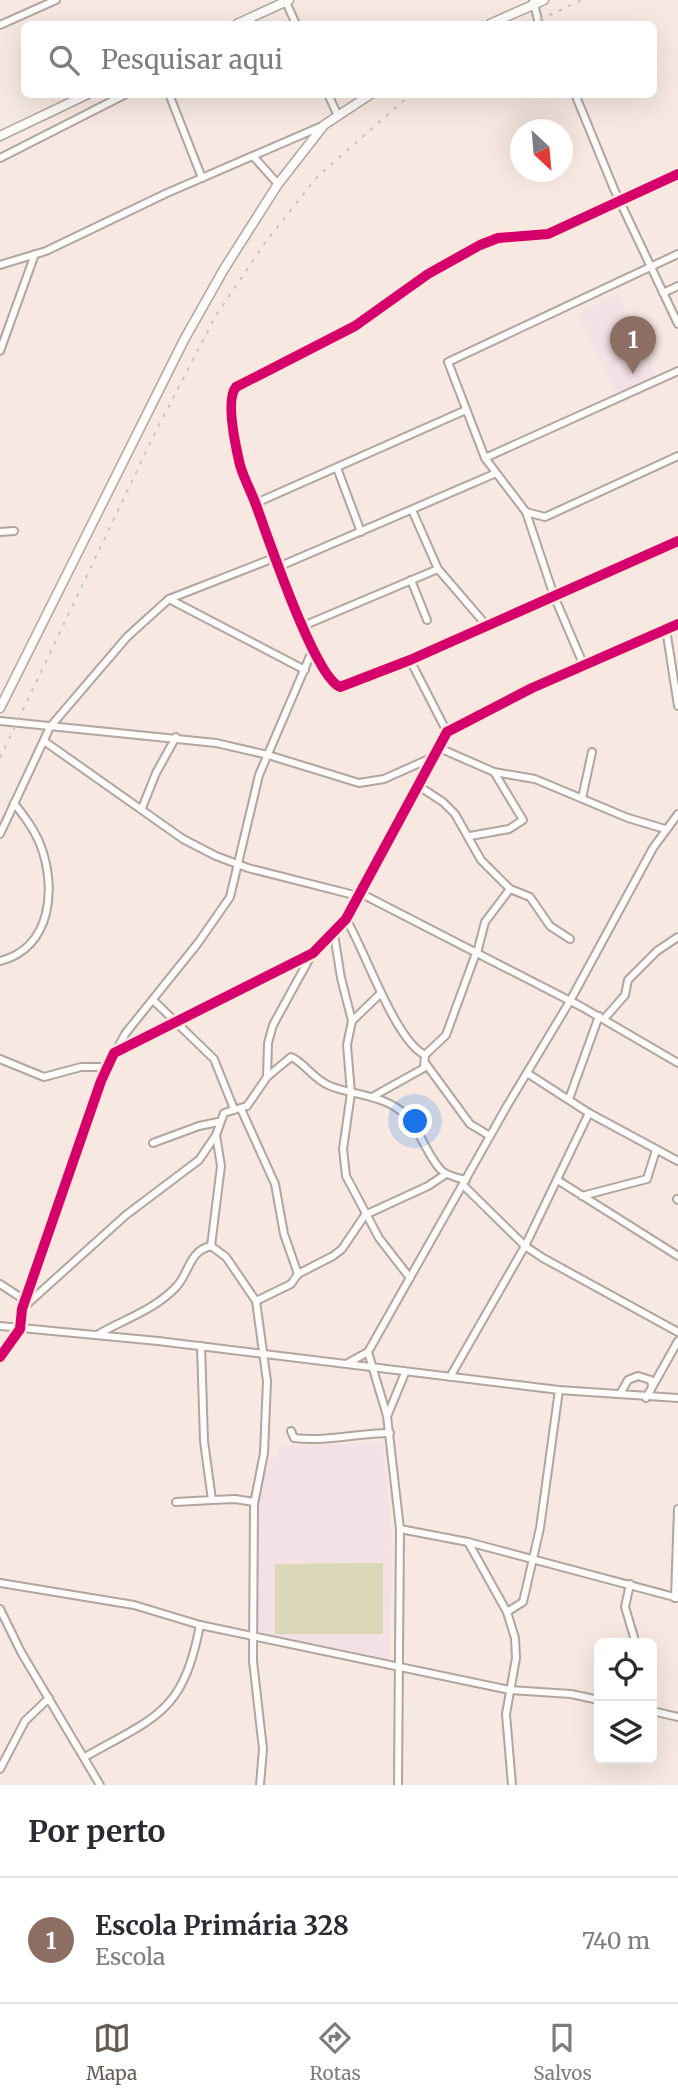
<!DOCTYPE html>
<html lang="pt">
<head>
<meta charset="utf-8">
<style>
	:root { --surface:#fff; --page:#f2f2f3; --text:#2b2b33; --muted:#7c7c81; --line:#e1e1e2; --accent:#645b55 }
	body { margin:0; font-family:Merriweather,serif; background:var(--page); color:var(--text) }
	.controls { position:absolute; right:21px; bottom:21px; display:grid; overflow:hidden; border-radius:10px; box-shadow:0 7px 28px #0002 }
	.controls button { width:63px; height:63px; display:grid; place-items:center; padding:0; border:0; border-bottom:2px solid var(--line); background:var(--surface); color:var(--text); font:35px sans-serif }
	.compass { position:absolute; left:510px; top:119px; width:63px; height:63px; border-radius:50%; background:var(--surface); box-shadow:0 7px 28px #0002; rotate:154deg }
	.you { position:absolute; left:416px; top:1122px; width:24px; height:24px; margin:-18px; border:5px solid #fff; border-radius:50%; background:#1a73e8; box-shadow:0 0 0 10px #1a73e833 }
	.badge { display:grid; place-items:center; width:46px; height:46px; border-radius:50%; background:var(--accent); color:#fff; font-size:23px; font-weight:700 }
	.pin { position:absolute; translate:-50% -58px; filter:drop-shadow(0 2px 4px #0008) }
	.pin::after { content:''; position:absolute; top:37px; width:24px; height:21px; background:inherit; clip-path:polygon(0 0,100% 0,50% 100%) }
	.list { margin:0; padding:0; list-style:none }
	h2 { display:flex; justify-content:space-between; align-items:center; height:91px; margin:0; padding:0 28px; font-size:30px }
	h2 small { font-size:23px; font-weight:400; color:var(--muted) }
	.list li { display:grid; grid-template-columns:46px 1fr auto; gap:21px; align-items:center; box-sizing:border-box; height:126px; padding:0 28px; border-top:2px solid var(--line) }
	.list b { display:block; font-size:26px; white-space:nowrap }
	.list p { margin:0; font-size:23px; white-space:nowrap; color:var(--muted) }
	.list em { font-size:23px; font-style:normal; color:var(--muted) }
	.icon { flex:none; width:38px; height:38px; fill:none; stroke:currentColor; stroke-width:2; stroke-linecap:round; stroke-linejoin:round }
	.map { position:relative; flex:none; width:678px; height:1785px; overflow:hidden }
	.search { position:absolute; background:var(--surface); box-shadow:0 7px 28px #0002; left:21px; right:21px; top:21px; height:77px; display:flex; align-items:center; gap:18px; box-sizing:border-box; padding:0 24px; border-radius:10px; color:var(--muted); font-size:26px }
	.sheet { height:217px; background:var(--surface) }
	nav { display:flex; justify-content:space-around; align-items:center; box-sizing:border-box; height:98px; border-top:2px solid var(--line); background:var(--surface); font-size:19px; color:var(--muted) }
	nav a { display:grid; justify-items:center; gap:4px }
	nav .on { color:var(--accent) }
	.map>svg:first-child { display:block }
	.education { fill:#f4e1e5 }
	.garden { fill:#dbd8b7 }
	.lines { fill:none; stroke-linecap:round; stroke-linejoin:round }
	.minor-casing { stroke:#b0a59f; stroke-width:10 }
	.tertiary-casing { stroke:#b0a59f; stroke-width:11 }
	.minor { stroke:#fefcfa; stroke-width:6 }
	.tertiary { stroke:#fefcfa; stroke-width:8 }
	.rail { stroke:#c7c4c2; stroke-width:2; stroke-dasharray:3.5 7; stroke-linecap:butt }
	.cycleway-casing { stroke:#ffe7d9; stroke-width:15 }
	.cycleway { stroke:#d6006c; stroke-width:10 }
</style>
</head>
<body>
<div class="map">
<svg width="678" height="1785" viewBox="0 0 678 1785">
	<rect width="100%" height="100%" fill="#f7e9e1"/>
	<g class="education">
		<polygon points="618,294 656,376 616,394 578,313"/>
		<polygon points="383,1443 392,1538 390,1664 253,1636 254,1502 261,1468 270,1465 266,1457 278,1457 279,1446"/>
	</g>
	<polygon class="garden" points="383,1563 383,1634 275,1634 275,1564"/>
	<g class="lines">
		<defs>
			<g id="minor">
				<polyline points="285,0 296,24"/>
				<polyline points="533,0 539,24"/>
				<polyline points="0,25 56,0"/>
				<polyline points="169,94 202,178"/>
				<polyline points="328,94 338,116"/>
				<polyline points="575,94 614,189 678,324"/>
				<polyline points="253,156 278,184"/>
				<polyline points="0,158 126,94"/>
				<path d="M678 174 548 234 498 238 480 245 428 274 355 326 236 387C225 400 236 448 240 465 244 479 251 491 256 505 268 537 314 676 340 687L410 660 678 541"/>
				<polyline points="0,265 46,251 167,193 322,126"/>
				<polyline points="663,293 678,286"/>
				<polyline points="0,351 35,254"/>
				<polyline points="485,458 678,371"/>
				<polyline points="337,468 361,532"/>
				<polyline points="256,503 466,410"/>
				<polyline points="412,510 438,569 487,626"/>
				<polyline points="526,512 545,517 678,456"/>
				<polyline points="0,532 14,531"/>
				<polyline points="278,567 494,474"/>
				<polyline points="411,580 427,620"/>
				<polyline points="169,599 305,670"/>
				<polyline points="303,626 438,569"/>
				<polyline points="666,629 678,706"/>
				<polyline points="410,660 447,732"/>
				<polyline points="584,666 554,596 526,512 485,458 448,362 678,254"/>
				<polyline points="0,721 216,743 268,755 359,783 384,779 431,758"/>
				<polyline points="44,741 183,839 216,856 248,868 358,896"/>
				<polyline points="437,747 494,772 535,779 628,818 665,829"/>
				<polyline points="417,785 443,802 455,814 481,860 510,889 530,897 550,926 570,939"/>
				<polyline points="582,798 592,752"/>
				<polyline points="142,808 156,773 176,737"/>
				<polyline points="0,834 50,727 127,637 169,599 274,558"/>
				<polyline points="470,836 509,829 523,820 494,772"/>
				<polyline points="360,893 582,1007 678,1063"/>
				<path d="M346 919C365 950 395 1041 425 1055"/>
				<polyline points="334,934 341,978 352,1021 347,1045 351,1093 343,1149 346,1176 379,1238 410,1278"/>
				<polyline points="477,953 485,922 510,889"/>
				<path d="M0 961C52 948 57 887 40 844 34 829 24 816 14 803"/>
				<polyline points="153,1000 214,1059 234,1109"/>
				<polyline points="604,1019 625,995 628,980 657,951 678,937"/>
				<polyline points="352,1021 381,993"/>
				<polyline points="115,1053 125,1034 198,943 230,897 259,775 313,649"/>
				<polyline points="0,1059 44,1077 81,1067 107,1067"/>
				<polyline points="426,1064 470,1124 490,1136"/>
				<polyline points="527,1073 589,1113 678,1161"/>
				<path d="M267 1077 291 1057C304 1062 313 1079 330 1086 353 1095 381 1095 401 1111 420 1127 425 1153 441 1170 447 1176 458 1178 466 1180"/>
				<polyline points="372,1097 424,1068 425,1055 446,1035 476,953"/>
				<polyline points="569,1099 599,1016"/>
				<polyline points="241,1109 275,1184 284,1234 298,1274"/>
				<polyline points="153,1143 199,1126 218,1122"/>
				<polyline points="559,1181 678,1256"/>
				<polyline points="463,1185 525,1246 543,1258 678,1332"/>
				<polyline points="582,1196 647,1179 656,1150"/>
				<polyline points="677,1199 678,1200"/>
				<polyline points="211,1246 221,1166 216,1135"/>
				<polyline points="0,1284 26,1301"/>
				<polyline points="256,1301 291,1284 298,1274 333,1256 342,1249 365,1215 428,1186 446,1174"/>
				<polyline points="25,1306 126,1215 199,1160 216,1135 224,1113 247,1106 267,1077 268,1043 273,1025 312,954"/>
				<polyline points="0,1326 158,1341 559,1390 678,1398"/>
				<path d="M97 1335C124 1319 155 1310 177 1286 190 1271 189 1251 211 1246L226 1257 256 1301 267 1381 264 1453 254 1504 253 1661 263 1749 260 1785"/>
				<polyline points="368,1352 387,1416 400,1529 398,1785"/>
				<polyline points="0,1357 20,1329 22,1309 101,1081 114,1053 313,953 346,919 447,732 532,688 678,624"/>
				<polyline points="348,1363 368,1352 507,1106 570,1001 653,848 678,814"/>
				<polyline points="450,1377 525,1246 589,1113"/>
				<polyline points="620,1394 628,1380 638,1376 651,1380 652,1386"/>
				<polyline points="646,1398 678,1341"/>
				<polyline points="388,1414 405,1373"/>
				<path d="M291 1431 294 1438C328 1442 357 1433 390 1433"/>
				<polyline points="212,1500 235,1499 254,1502"/>
				<polyline points="176,1502 212,1500 204,1441 201,1346"/>
				<polyline points="400,1529 468,1542 678,1598"/>
				<polyline points="468,1542 507,1612 515,1638 516,1658 506,1714 512,1785"/>
				<polyline points="0,1583 134,1605 200,1625 510,1690 571,1694 599,1700"/>
				<polyline points="630,1584 625,1607 634,1637"/>
				<polyline points="675,1598 678,1509"/>
				<polyline points="0,1609 21,1652 100,1785"/>
				<polyline points="507,1612 523,1602 540,1528 559,1390"/>
				<polyline points="652,1711 678,1717"/>
				<path d="M85 1757C157 1716 183 1713 200 1625"/>
				<polyline points="0,1769 25,1721 49,1698"/>
			</g>
			<g id="tertiary">
				<polyline points="237,24 289,0"/>
				<polyline points="490,24 544,0"/>
				<polyline points="0,136 88,94"/>
				<polyline points="0,708 184,340 224,269 278,184 324,125 371,94"/>
			</g>
		</defs>
		<use href="#minor" class="minor-casing"/>
		<use href="#tertiary" class="tertiary-casing"/>
		<use href="#minor" class="minor"/>
		<use href="#tertiary" class="tertiary"/>
		<g class="rail">
			<polyline points="530,24 582,0"/>
			<polyline points="0,758 152,439 215,317 265,243 317,177 411,94"/>
		</g>
		<defs>
			<g id="cycleway">
				<path d="M678 174 548 234 498 238 480 245 428 274 355 326 236 387C225 400 236 448 240 465 244 479 251 491 256 505 268 537 314 676 340 687L410 660 678 541"/>
				<polyline points="0,1357 20,1329 22,1309 101,1081 114,1053 313,953 346,919 447,732 532,688 678,624"/>
			</g>
		</defs>
		<use href="#cycleway" class="cycleway-casing"/>
		<use href="#cycleway" class="cycleway"/>
	</g>
</svg>
<div class="controls">
<button><svg class="icon" aria-label="locate" viewBox="0 0 24 24"><circle cx="12" cy="12" r="6"/><path d="M12 2v4M12 18v4M2 12h4M18 12h4"/></svg></button>
<button><svg class="icon" aria-label="layers" viewBox="0 0 24 24"><path d="M12 4l9 5-9 5-9-5zM3 14l9 5 9-5"/></svg></button>
</div>
<svg class="compass" viewBox="-18 -18 36 36"><path d="M0-13l5 13h-10z" fill="#e53935"/><path d="M0 13l5-13h-10z" fill="#7c7c81"/></svg>
<div class="you"></div>
<div class="pin badge" style="left:633px;top:374px;background:#8d6e63">1</div>
<div class="search"><svg class="icon" aria-label="search" viewBox="0 0 24 24"><circle cx="10" cy="10" r="6"/><path d="M15 15l6 6"/></svg>Pesquisar aqui</div>
</div>
<section class="sheet">
<h2>Por perto<small></small></h2>
<ul class="list">
<li><span class="badge" style="background:#8d6e63">1</span><div><b>Escola Primária 328</b><p>Escola</p></div><em>740 m</em></li>
</ul>
</section>
<nav>
<a class="on"><svg class="icon" aria-label="map" viewBox="0 0 24 24"><path d="M3 6l6-2 6 2 6-2v14l-6 2-6-2-6 2zM9 4v14M15 6v14"/></svg>Mapa</a>
<a><svg class="icon" aria-label="directions" viewBox="0 0 24 24"><path d="M12 3l9 9-9 9-9-9zM9 14v-3h6M13 9l2 2-2 2"/></svg>Rotas</a>
<a><svg class="icon" aria-label="saved" viewBox="0 0 24 24"><path d="M7 4h10v16l-5-4-5 4z"/></svg>Salvos</a>
</nav>
</body>
</html>
